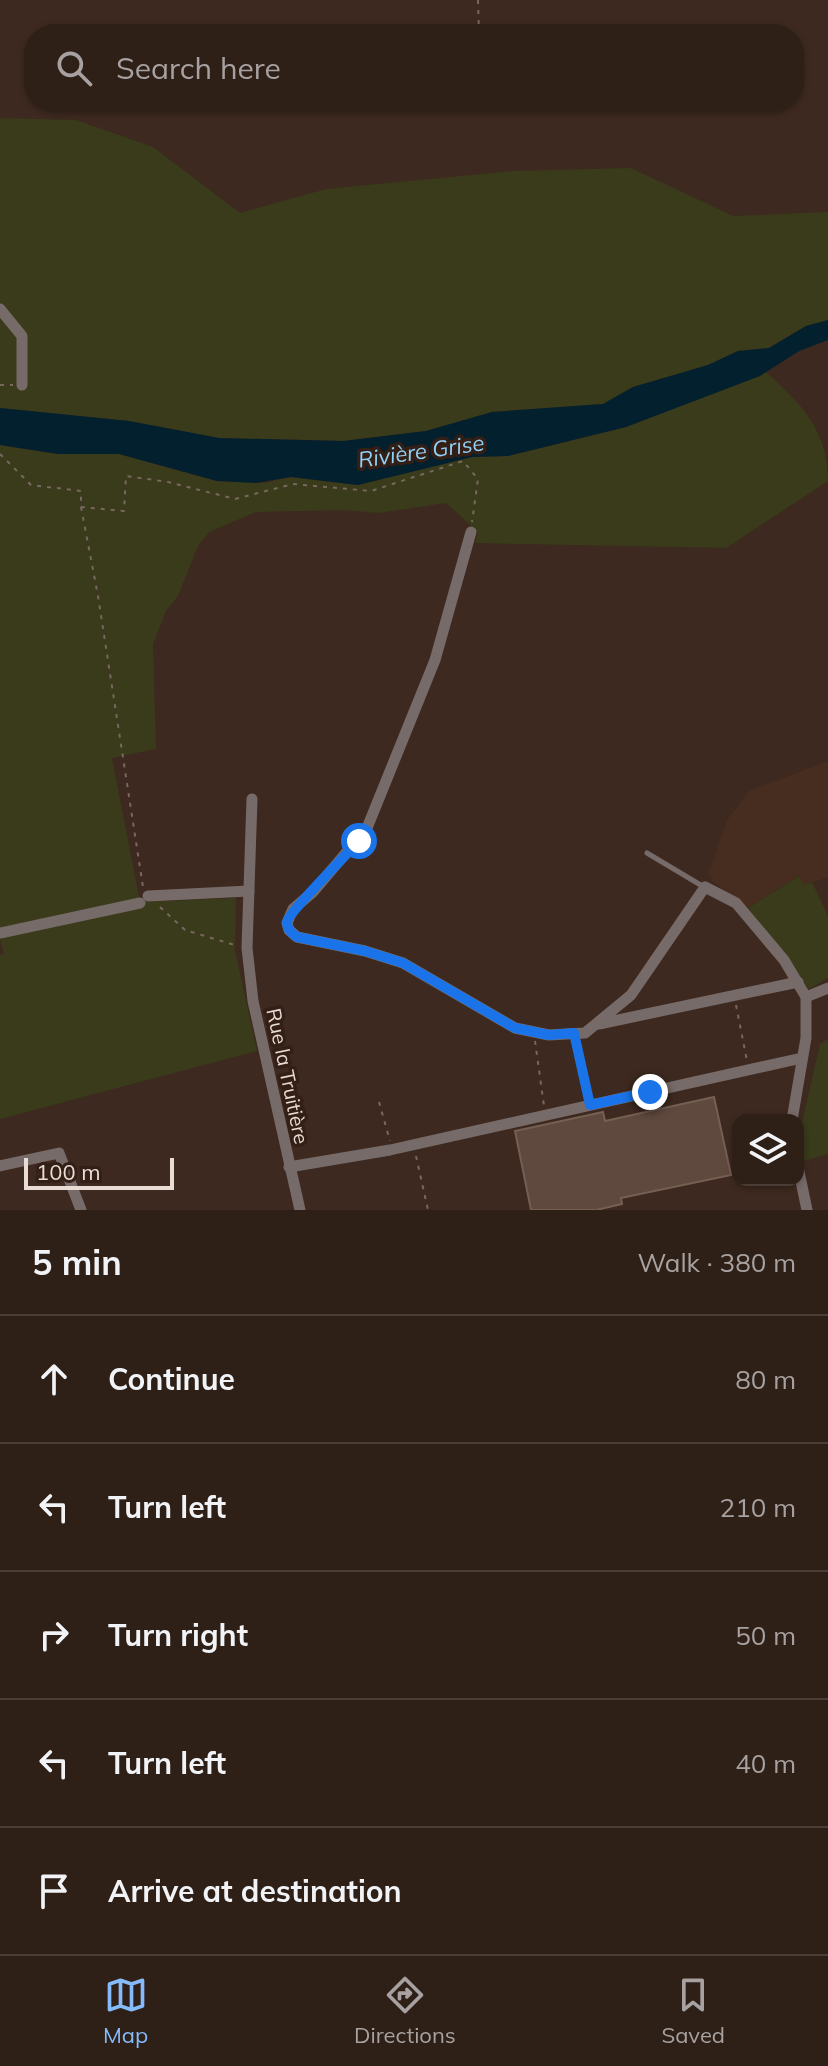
<!DOCTYPE html>
<html lang="en">
<head>
<meta charset="utf-8">
<style>
	:root { --surface:#2e1f17; --page:#3a2c24; --text:#f1f3f6; --muted:#a7a2a1; --line:#493d36; --accent:#85bbfb }
	body { margin:0; font-family:Mulish,sans-serif; background:var(--page); color:var(--text) }
	.controls { position:absolute; right:24px; bottom:24px; display:grid; overflow:hidden; border-radius:16px; box-shadow:0 2px 6px #0004 }
	.controls button { width:72px; height:72px; display:grid; place-items:center; padding:0; border:0; border-bottom:2px solid var(--line); background:var(--surface); color:var(--text); font:40px sans-serif }
	.scale { position:absolute; left:24px; bottom:20px; width:150px; box-sizing:border-box; padding-left:8px; border:4px solid #e9dcd5; border-top:0; font-size:22px; line-height:28px; white-space:nowrap; color:#e9dcd5; -webkit-text-stroke:6px #331f15; paint-order:stroke }
	.stop { position:absolute; width:24px; height:24px; margin:-18px; border:6px solid #1a73e8; border-radius:50%; background:#fff }
	.stop.end { background:#1a73e8; border-color:#fff; box-shadow:0 2px 8px #0008 }
	.list { margin:0; padding:0; list-style:none }
	h2 { display:flex; justify-content:space-between; align-items:center; height:104px; margin:0; padding:0 32px; font-size:34px }
	h2 small { font-size:26px; font-weight:400; color:var(--muted) }
	.list li { display:grid; grid-template-columns:52px 1fr auto; gap:24px; align-items:center; box-sizing:border-box; height:128px; padding:0 32px; border-top:2px solid var(--line) }
	.list b { display:block; font-size:30px; white-space:nowrap }
	.list em { font-size:26px; font-style:normal; color:var(--muted) }
	.icon { flex:none; width:44px; height:44px; fill:none; stroke:currentColor; stroke-width:2; stroke-linecap:round; stroke-linejoin:round }
	.map { position:relative; flex:none; width:828px; height:1210px; overflow:hidden }
	.search { position:absolute; background:var(--surface); box-shadow:0 2px 6px #0004; left:24px; right:24px; top:24px; height:88px; display:flex; align-items:center; gap:20px; box-sizing:border-box; padding:0 28px; border-radius:32px; color:var(--muted); font-size:30px }
	.sheet { height:744px; background:var(--surface) }
	nav { display:flex; justify-content:space-around; align-items:center; box-sizing:border-box; height:112px; border-top:2px solid var(--line); background:var(--surface); font-size:22px; color:var(--muted) }
	nav a { display:grid; justify-items:center; gap:4px }
	nav .on { color:var(--accent) }
	.map>svg:first-child { display:block }
	.built { fill:#472d1f }
	.green { fill:#393b1b }
	.water { fill:#03202f }
	.building { fill:#5f493e; stroke:#755e52; stroke-width:2 }
	.lines { fill:none; stroke-linecap:round; stroke-linejoin:round }
	.path { stroke:#79675f; stroke-width:2; stroke-dasharray:4 6; stroke-linecap:butt }
	.lane { stroke:#776b69; stroke-width:5 }
	.street { stroke:#776b69; stroke-width:11 }
	.route { stroke:#1a73e8; stroke-width:10 }
	.labels { text-anchor:middle; dominant-baseline:central; stroke-width:7; stroke-linejoin:round; paint-order:stroke }
	.street-label { font-size:20px; fill:#e9dcd5; stroke:#331f15 }
	.water-label { font-size:22px; font-style:italic; fill:#91d1f8; stroke:#331f15 }
</style>
</head>
<body>
<div class="map">
<svg width="828" height="1210" viewBox="0 0 828 1210">
	<rect width="100%" height="100%" fill="#3d291f"/>
	<polygon class="built" points="828,761 828,877 805,885 798,876 748,908 712,881 709,872 727,820 749,791"/>
	<g class="green">
		<polygon points="0,118 76,120 153,147 240,213 326,189 513,171 631,168 733,216 828,212 828,320 806,326 769,348 738,351 708,365 633,387 603,404 492,412 426,431 343,441 219,438 129,421 0,408"/>
		<path d="M766 372C802 404 828 431 828 481L726 548 475 543 478 532 446 503 378 513 344 510 256 512 209 532 198 546 178 596 166 611 153 644 156 749 112 758 140 902 236 898 235 950 257 1051 0 1119V955L4 954 0 938V445L58 454H119L217 481 264 483 290 477 358 485 472 457 508 456 626 427Z"/>
		<polygon points="799,876 805,885 812,882 828,916 828,978 809,989 748,908"/>
		<polygon points="828,1039 828,1154 804,1161 801,1127 820,1044"/>
	</g>
	<polygon class="water" points="828,320 828,340 799,351 760,376 626,427 508,456 472,457 358,485 291,477 256,483 217,481 119,454 58,454 0,445 0,408 129,421 219,438 343,441 426,431 492,412 603,404 633,387 708,365 738,351 769,348 806,326"/>
	<polygon class="building" points="714,1097 731,1175 621,1198 622,1204 596,1210 531,1210 515,1131 603,1112 605,1121"/>
	<g class="lines">
		<g class="path">
			<polyline points="478,0 479,34"/>
			<polyline points="0,385 13,385"/>
			<polyline points="0,454 31,485 81,491 81,507 124,511 126,476 168,482 235,499 293,484 371,491 463,461 478,479 472,522"/>
			<polyline points="81,507 98,596 143,887"/>
			<polyline points="160,907 185,930 238,946"/>
			<polyline points="736,1005 747,1061"/>
			<polyline points="535,1041 544,1106"/>
			<polyline points="576,1042 587,1095"/>
			<polyline points="379,1102 390,1141"/>
			<polyline points="416,1156 428,1210"/>
		</g>
		<polyline class="lane" points="647,853 704,887"/>
		<g class="street">
			<polyline points="0,309 22,336 22,385"/>
			<polyline points="471,532 435,660 367,828 313,892 293,909 287,923 289,930 297,937 365,951 403,963 515,1028 549,1035 585,1033 631,995 705,887 736,903 784,960 806,997 806,1038 792,1120"/>
			<polyline points="252,799 247,948 253,1001 300,1210"/>
			<polyline points="148,896 249,891"/>
			<polyline points="0,933 140,903"/>
			<polyline points="806,997 828,988"/>
			<polyline points="599,1024 798,982"/>
			<polyline points="0,1166 59,1153 81,1210"/>
			<polyline points="289,1167 390,1150 802,1058"/>
			<polyline points="798,1167 807,1210"/>
		</g>
	</g>
	<g class="lines">
		<path class="route" d="M359 841C348 853 288 913 287 922 287 930 292 933 297 937L365 951 403 963 515 1028 549 1035 574 1033 590 1105 650 1092"/>
	</g>
	<g class="labels">
		<g class="street-label">
			<text transform="translate(288 1076) rotate(78)">Rue la Truitière</text>
		</g>
		<g class="water-label">
			<text transform="translate(421 451) rotate(-8)">Rivière Grise</text>
		</g>
	</g>
</svg>
<div class="controls">
<button><svg class="icon" aria-label="layers" viewBox="0 0 24 24"><path d="M12 4l9 5-9 5-9-5zM3 14l9 5 9-5"/></svg></button>
</div>
<div class="scale">100 m</div>
<div class="stop" style="left:359px;top:841px"></div>
<div class="stop end" style="left:650px;top:1092px"></div>
<div class="search"><svg class="icon" aria-label="search" viewBox="0 0 24 24"><circle cx="10" cy="10" r="6"/><path d="M15 15l6 6"/></svg>Search here</div>
</div>
<section class="sheet">
<h2>5 min<small>Walk · 380 m</small></h2>
<ul class="list">
<li><svg class="icon" aria-label="ahead" viewBox="0 0 24 24"><path d="M12 20V5M6 11l6-6 6 6"/></svg><div><b>Continue</b></div><em>80 m</em></li>
<li><svg class="icon" aria-label="left" viewBox="0 0 24 24"><path d="M17 20v-9H6M10 6l-5 5 5 5"/></svg><div><b>Turn left</b></div><em>210 m</em></li>
<li><svg class="icon" aria-label="right" viewBox="0 0 24 24"><path d="M7 20v-9h11M14 6l5 5-5 5"/></svg><div><b>Turn right</b></div><em>50 m</em></li>
<li><svg class="icon" aria-label="left" viewBox="0 0 24 24"><path d="M17 20v-9H6M10 6l-5 5 5 5"/></svg><div><b>Turn left</b></div><em>40 m</em></li>
<li><svg class="icon" aria-label="arrive" viewBox="0 0 24 24"><path d="M6 21V4h12l-3 4 3 4H6"/></svg><div><b>Arrive at destination</b></div></li>
</ul>
</section>
<nav>
<a class="on"><svg class="icon" aria-label="map" viewBox="0 0 24 24"><path d="M3 6l6-2 6 2 6-2v14l-6 2-6-2-6 2zM9 4v14M15 6v14"/></svg>Map</a>
<a><svg class="icon" aria-label="directions" viewBox="0 0 24 24"><path d="M12 3l9 9-9 9-9-9zM9 14v-3h6M13 9l2 2-2 2"/></svg>Directions</a>
<a><svg class="icon" aria-label="saved" viewBox="0 0 24 24"><path d="M7 4h10v16l-5-4-5 4z"/></svg>Saved</a>
</nav>
</body>
</html>
